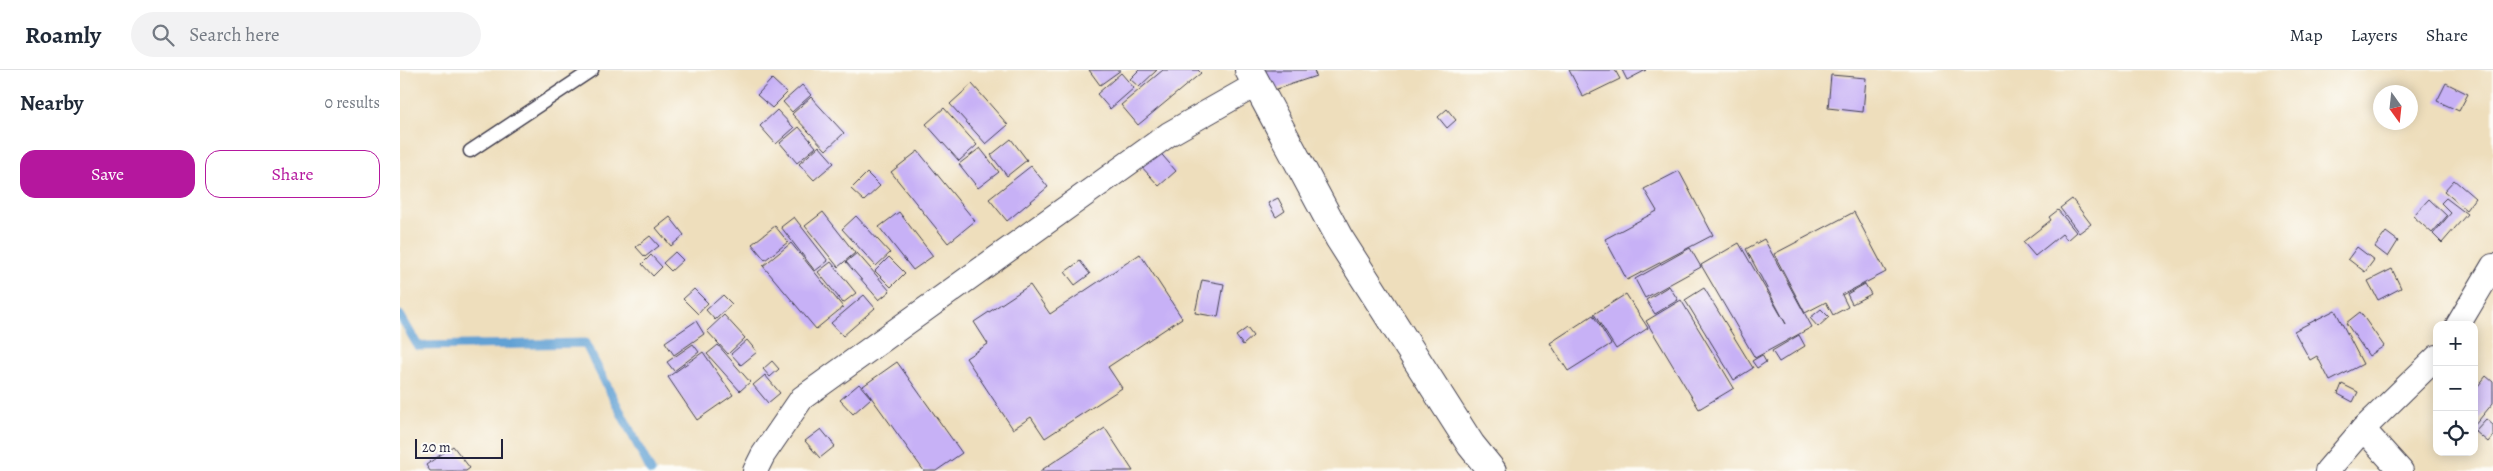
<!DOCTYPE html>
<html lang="en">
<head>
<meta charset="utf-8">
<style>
	:root { --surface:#fff; --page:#f2f2f3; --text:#1f2937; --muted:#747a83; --line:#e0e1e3; --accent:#b5179e }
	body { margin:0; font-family:Alegreya,serif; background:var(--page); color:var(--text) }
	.controls { position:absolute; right:15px; bottom:15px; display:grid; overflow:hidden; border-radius:10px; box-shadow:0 2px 12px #0003 }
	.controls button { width:45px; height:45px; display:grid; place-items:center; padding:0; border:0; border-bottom:1px solid var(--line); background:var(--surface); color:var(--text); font:25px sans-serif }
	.compass { position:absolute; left:1973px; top:15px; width:45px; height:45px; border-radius:50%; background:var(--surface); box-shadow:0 2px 12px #0003; rotate:165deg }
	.scale { position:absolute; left:15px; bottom:12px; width:88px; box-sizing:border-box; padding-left:5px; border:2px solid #22223b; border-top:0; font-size:14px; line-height:18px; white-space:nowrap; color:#22223b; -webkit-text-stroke:4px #fdfcf7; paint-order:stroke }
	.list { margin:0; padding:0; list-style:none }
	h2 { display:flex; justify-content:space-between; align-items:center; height:65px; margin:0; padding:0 20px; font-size:21px }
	h2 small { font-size:16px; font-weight:400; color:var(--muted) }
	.actions { display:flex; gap:10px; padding:15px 20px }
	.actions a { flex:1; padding:11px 0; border:1px solid var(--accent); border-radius:15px; text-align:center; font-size:18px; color:var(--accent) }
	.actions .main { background:var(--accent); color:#fff }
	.icon { flex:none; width:28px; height:28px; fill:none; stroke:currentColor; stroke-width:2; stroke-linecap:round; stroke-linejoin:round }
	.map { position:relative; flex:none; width:2093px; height:401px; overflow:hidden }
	header { display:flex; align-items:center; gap:30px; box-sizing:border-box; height:70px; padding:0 25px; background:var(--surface); border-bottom:1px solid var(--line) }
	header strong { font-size:24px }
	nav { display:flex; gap:28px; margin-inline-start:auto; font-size:18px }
	.search { width:350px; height:45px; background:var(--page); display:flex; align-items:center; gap:12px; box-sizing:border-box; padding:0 18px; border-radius:28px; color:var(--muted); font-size:19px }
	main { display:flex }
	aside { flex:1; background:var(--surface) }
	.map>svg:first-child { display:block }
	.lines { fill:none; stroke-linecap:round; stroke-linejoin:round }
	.stream { stroke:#62a1d4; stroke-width:9 }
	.building { fill:#c7b1f6 }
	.service-casing { stroke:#413e4e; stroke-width:15 }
	.minor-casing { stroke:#413e4e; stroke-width:26 }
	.tertiary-casing { stroke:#413e4e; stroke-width:30 }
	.service { stroke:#fff; stroke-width:12 }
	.minor { stroke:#fff; stroke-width:24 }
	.tertiary { stroke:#fff; stroke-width:28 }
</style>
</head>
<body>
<header>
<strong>Roamly</strong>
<div class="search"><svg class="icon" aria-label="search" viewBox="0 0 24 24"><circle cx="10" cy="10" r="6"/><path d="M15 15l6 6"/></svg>Search here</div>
<nav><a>Map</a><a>Layers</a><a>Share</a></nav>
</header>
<main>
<aside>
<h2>Nearby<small>0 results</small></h2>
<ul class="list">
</ul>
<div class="actions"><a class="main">Save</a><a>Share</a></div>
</aside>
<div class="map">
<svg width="2093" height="401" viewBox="0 0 2093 401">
	<rect width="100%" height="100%" fill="#fdfcf7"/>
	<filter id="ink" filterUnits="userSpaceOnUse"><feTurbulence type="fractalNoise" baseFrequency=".02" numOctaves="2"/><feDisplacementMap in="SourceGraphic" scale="10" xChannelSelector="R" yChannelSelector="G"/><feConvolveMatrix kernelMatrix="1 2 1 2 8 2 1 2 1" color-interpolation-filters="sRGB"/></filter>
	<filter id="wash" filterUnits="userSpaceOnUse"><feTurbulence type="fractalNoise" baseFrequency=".0096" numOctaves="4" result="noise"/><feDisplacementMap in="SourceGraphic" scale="20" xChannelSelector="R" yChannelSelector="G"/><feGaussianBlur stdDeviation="1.12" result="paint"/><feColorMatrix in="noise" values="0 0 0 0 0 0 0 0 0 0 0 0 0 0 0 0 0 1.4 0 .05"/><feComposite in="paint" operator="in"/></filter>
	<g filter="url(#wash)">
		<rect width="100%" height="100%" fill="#eedebc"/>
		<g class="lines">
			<polyline class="stream" points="0,245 18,276 185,273 251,401"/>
		</g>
		<g id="blocks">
			<g class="building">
				<polygon points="689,0 721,0 700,15"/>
				<polygon points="739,0 757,0 739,17 730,9"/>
				<polygon points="763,0 798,0 801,3 738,55 721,35"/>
				<polygon points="860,0 914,0 916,6 868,22"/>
				<polygon points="1169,0 1215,0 1220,9 1183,27"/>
				<polygon points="1222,0 1246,0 1227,10"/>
				<polygon points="721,3 734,18 710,39 697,24"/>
				<polygon points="1431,5 1466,8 1463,42 1428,38"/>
				<polygon points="372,9 387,23 372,38 357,25"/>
				<polygon points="2046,13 2068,24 2059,41 2037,31"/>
				<polygon points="572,14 608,55 586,74 550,34"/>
				<polygon points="402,15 411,25 392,42 383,32"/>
				<polygon points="411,27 444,63 426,80 392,44"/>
				<polygon points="544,38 577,75 559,91 526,54"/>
				<polygon points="1047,39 1056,50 1047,58 1038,47"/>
				<polygon points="377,40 394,58 376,74 360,56"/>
				<polygon points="399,57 416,77 397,93 380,73"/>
				<polygon points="611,69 627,90 607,106 591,85"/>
				<polygon points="419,76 434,93 414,110 399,94"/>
				<polygon points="580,78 599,102 578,118 559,94"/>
				<polygon points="757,79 776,101 759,116 740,95"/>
				<polygon points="518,81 575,151 548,173 491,102"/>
				<polygon points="631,96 648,117 607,151 589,129"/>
				<polygon points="1279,101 1313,165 1227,210 1205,169 1257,141 1244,119"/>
				<polygon points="467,103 480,116 464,131 451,119"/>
				<polygon points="2054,110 2075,128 2066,140 2044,121"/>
				<polygon points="878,128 885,141 876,147 868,133"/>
				<polygon points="2046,128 2067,144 2042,173 2033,164 2051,143 2041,133"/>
				<polygon points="1672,129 1691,154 1679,163 1660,138"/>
				<polygon points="2029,129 2047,146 2032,163 2013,146"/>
				<polygon points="1658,140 1676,162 1667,170 1662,164 1635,186 1623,172 1651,150 1649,147"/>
				<polygon points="423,142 455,183 438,197 405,156"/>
				<polygon points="499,142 533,186 513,200 479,157"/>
				<polygon points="1454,142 1486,202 1442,225 1448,237 1433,245 1426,232 1405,243 1374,184"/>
				<polygon points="456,146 490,183 476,196 442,159"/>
				<polygon points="270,147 284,165 271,176 256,158"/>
				<polygon points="394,147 428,191 415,201 381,157"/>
				<polygon points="375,156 388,172 365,190 352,174"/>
				<polygon points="1986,162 1998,171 1988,187 1975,177"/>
				<polygon points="250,166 259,176 245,187 236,177"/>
				<polygon points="1364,169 1412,257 1355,288 1301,195 1339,173 1386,254 1346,179"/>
				<polygon points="391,173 443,237 416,259 363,196"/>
				<polygon points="1957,177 1974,190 1965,202 1948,189"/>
				<polygon points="1290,178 1301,197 1245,228 1235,209"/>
				<polygon points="275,182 283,190 271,201 263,193"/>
				<polygon points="457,183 490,221 479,230 446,192"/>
				<polygon points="740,184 782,248 708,297 722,318 645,368 631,347 613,359 566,288 588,274 574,252 630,215 650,244"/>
				<polygon points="251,185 262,197 253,206 242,194"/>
				<polygon points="489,187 505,203 491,217 475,201"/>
				<polygon points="680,191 690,204 675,215 665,202"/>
				<polygon points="431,192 456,223 443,233 418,202"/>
				<polygon points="1992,199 2001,218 1978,230 1968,211"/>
				<polygon points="802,210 824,214 818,247 795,243"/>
				<polygon points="1465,214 1471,224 1452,234 1447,224"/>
				<polygon points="1269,216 1278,230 1255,244 1246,230"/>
				<polygon points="1304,218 1353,298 1334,310 1285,230"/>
				<polygon points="294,219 308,233 298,244 283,229"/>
				<polygon points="1226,224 1248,258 1216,279 1194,244"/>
				<polygon points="323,225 332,234 315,250 306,240"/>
				<polygon points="464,225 475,238 443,266 431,253"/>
				<polygon points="1281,230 1334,318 1299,339 1246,251"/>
				<polygon points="1421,239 1429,247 1418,257 1410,248"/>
				<polygon points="1935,240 1963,294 1930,311 1917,286 1910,290 1894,261"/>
				<polygon points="1960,242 1984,276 1969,286 1946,253"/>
				<polygon points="324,245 345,268 328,284 307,261"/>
				<polygon points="1193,245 1211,274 1168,301 1150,273"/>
				<polygon points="296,251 304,264 274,285 265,272"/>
				<polygon points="847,258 853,266 843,275 836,266"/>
				<polygon points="1399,265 1405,276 1379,292 1372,281"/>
				<polygon points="347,270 357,282 341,295 331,284"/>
				<polygon points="293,274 299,282 274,301 267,292"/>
				<polygon points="318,275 350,312 340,321 307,284"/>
				<polygon points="303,282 333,325 297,350 268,307"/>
				<polygon points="1362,285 1366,292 1357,298 1352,291"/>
				<polygon points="372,291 379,299 370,307 363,299"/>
				<polygon points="497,292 562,383 536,401 524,401 463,316"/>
				<polygon points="365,305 380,323 368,333 353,315"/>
				<polygon points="2086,306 2093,312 2093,333 2074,356 2074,321"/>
				<polygon points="459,314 471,328 453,344 440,330"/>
				<polygon points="1942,314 1958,322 1953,332 1938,324"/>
				<polygon points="2086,349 2093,355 2093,366 2088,372 2075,361"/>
				<polygon points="705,358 733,401 640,401"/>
				<polygon points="421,359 435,376 420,388 405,371"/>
				<polygon points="53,376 70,398 66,401 30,401 26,395"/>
			</g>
		</g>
	</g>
	<g filter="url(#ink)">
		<use href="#blocks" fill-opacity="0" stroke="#413e4e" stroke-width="1"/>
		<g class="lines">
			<defs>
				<polyline id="service" points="70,81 192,0"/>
				<g id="minor">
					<polyline points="2058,255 2093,196"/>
					<polyline points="1963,359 2037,287"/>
					<polyline points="355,401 363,385 402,328 769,64 857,14"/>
					<polyline points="1927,401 1963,359 2001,401"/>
				</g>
				<polyline id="tertiary" points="849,0 939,168 1071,375 1092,401"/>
			</defs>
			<use href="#service" class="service-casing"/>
			<use href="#minor" class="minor-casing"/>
			<use href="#tertiary" class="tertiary-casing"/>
			<use href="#service" class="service"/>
			<use href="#minor" class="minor"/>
			<use href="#tertiary" class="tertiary"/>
		</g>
	</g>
</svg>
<div class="controls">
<button>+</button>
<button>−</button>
<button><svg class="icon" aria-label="locate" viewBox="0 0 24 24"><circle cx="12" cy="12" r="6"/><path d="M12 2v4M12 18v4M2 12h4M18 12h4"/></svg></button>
</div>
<svg class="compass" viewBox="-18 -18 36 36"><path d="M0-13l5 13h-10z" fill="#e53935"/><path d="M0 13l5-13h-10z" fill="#747a83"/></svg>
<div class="scale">20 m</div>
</div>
</main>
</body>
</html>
